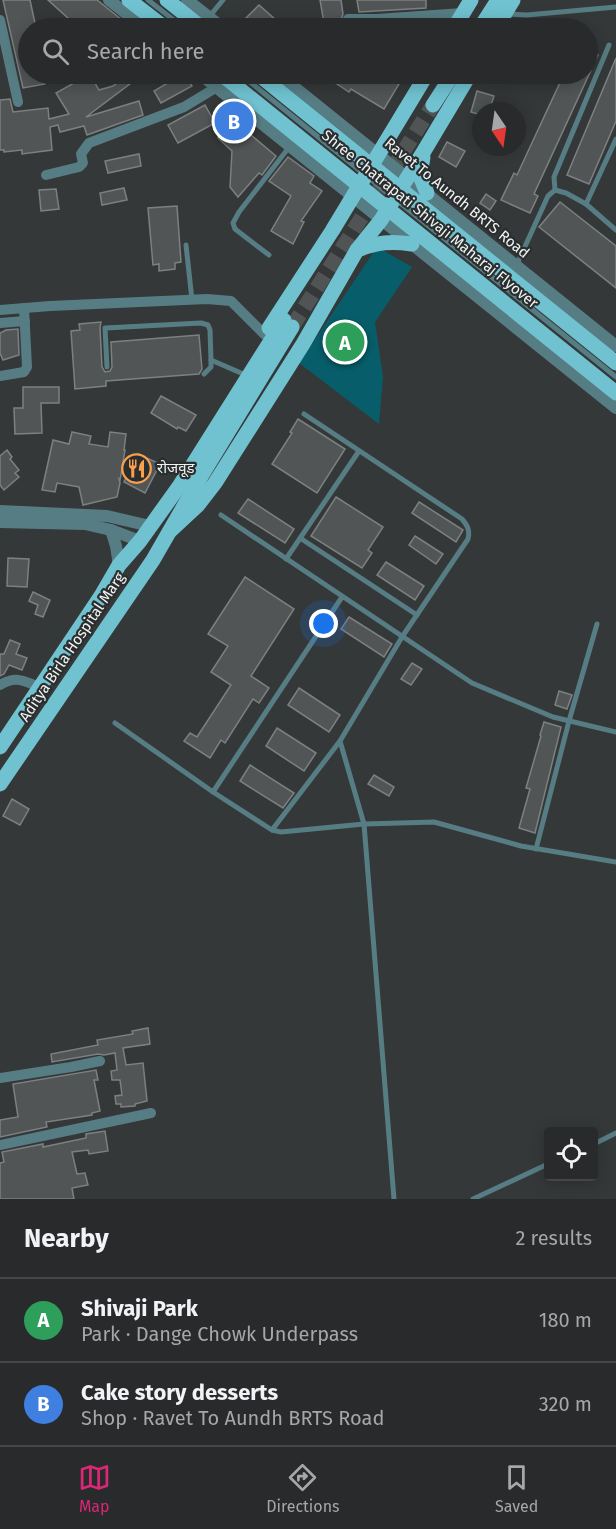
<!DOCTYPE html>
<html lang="en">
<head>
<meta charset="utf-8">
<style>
	:root { --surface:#282a2b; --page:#343637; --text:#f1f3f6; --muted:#a5a7a9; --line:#444647; --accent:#db2777 }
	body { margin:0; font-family:"Fira Sans","Noto Sans Devanagari",sans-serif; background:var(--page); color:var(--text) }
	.controls { position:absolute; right:18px; bottom:18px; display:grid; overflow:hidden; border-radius:6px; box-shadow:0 3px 15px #0003 }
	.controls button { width:54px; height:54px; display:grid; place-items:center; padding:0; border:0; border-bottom:2px solid var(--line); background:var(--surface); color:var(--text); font:30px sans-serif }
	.compass { position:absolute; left:472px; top:102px; width:54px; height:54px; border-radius:50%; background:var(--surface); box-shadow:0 3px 15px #0003; rotate:167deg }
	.you { position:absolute; left:324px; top:624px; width:21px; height:21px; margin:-15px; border:4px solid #fff; border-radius:50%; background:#1a73e8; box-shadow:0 0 0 9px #1a73e833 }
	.badge { display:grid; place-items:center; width:39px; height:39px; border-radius:50%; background:var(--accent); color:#fff; font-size:20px; font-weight:700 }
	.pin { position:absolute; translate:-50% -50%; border:3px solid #fff; box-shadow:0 2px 6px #0006 }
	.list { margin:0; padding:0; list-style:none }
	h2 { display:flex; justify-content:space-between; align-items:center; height:78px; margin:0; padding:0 24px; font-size:26px }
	h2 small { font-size:20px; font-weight:400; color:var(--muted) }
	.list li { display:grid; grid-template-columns:39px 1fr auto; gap:18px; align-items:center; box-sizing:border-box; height:84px; padding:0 24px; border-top:2px solid var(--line) }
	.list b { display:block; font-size:22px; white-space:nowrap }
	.list p { margin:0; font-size:20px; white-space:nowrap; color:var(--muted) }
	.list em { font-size:20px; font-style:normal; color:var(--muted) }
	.icon { flex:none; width:33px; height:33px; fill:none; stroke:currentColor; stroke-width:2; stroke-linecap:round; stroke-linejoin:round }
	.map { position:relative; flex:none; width:616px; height:1199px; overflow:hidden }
	.search { position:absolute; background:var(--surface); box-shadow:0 3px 15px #0003; left:18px; right:18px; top:18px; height:66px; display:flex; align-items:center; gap:15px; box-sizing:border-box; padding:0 21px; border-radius:33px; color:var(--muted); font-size:22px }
	.sheet { height:246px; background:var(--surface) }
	nav { display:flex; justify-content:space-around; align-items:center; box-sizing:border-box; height:84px; border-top:2px solid var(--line); background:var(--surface); font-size:16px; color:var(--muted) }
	nav a { display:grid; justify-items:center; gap:3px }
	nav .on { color:var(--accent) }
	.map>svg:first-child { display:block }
	.green { fill:#075e6a }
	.building { fill:#515556; stroke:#7c8080; stroke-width:1.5 }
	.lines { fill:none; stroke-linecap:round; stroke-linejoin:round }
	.primary-tunnel { stroke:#515455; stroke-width:15; stroke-dasharray:15 8; stroke-linecap:butt }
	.service { stroke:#577d84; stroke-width:5 }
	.minor { stroke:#577d84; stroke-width:10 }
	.tertiary { stroke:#577d84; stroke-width:12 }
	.primary { stroke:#70c2d0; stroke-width:15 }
	.labels { text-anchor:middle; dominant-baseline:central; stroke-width:4.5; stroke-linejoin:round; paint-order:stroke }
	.street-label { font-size:15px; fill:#f0f3f3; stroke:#2b2e2e }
	.poi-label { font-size:15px; fill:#f0f3f3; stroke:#2b2e2e; text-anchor:start }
</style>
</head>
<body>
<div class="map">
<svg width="616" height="1199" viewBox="0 0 616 1199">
	<rect width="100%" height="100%" fill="#353839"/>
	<polygon class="green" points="377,247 412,267 375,322 383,377 379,424 299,363"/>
	<g class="building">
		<polygon points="3,0 30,0 36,28 28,28 28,74 44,74 45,84 23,88"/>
		<polygon points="48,0 97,0 132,28 111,28 106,25 103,28 95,28 91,25 87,28 79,28"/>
		<polygon points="320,0 341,0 343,14 341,20 345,28 330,28 330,23 324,23"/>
		<polygon points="357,0 426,0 426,8 359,12"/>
		<polygon points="259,5 285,28 256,28 245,19"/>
		<polygon points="588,50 598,55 534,194 538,196 530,213 501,200 514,173 517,175 564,74 588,74"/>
		<polygon points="616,58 616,121 589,184 567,175"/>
		<polygon points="90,74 99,90 113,86 126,76 131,83 86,117 139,101 143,115 87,135 84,126 60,132 58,125 50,127 52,150 22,154 22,150 4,152 4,150 0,150 0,100 10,99 13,112 48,108 49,119 69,114 56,93"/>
		<polygon points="151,74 185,74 192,86 161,103 154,91 166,84"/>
		<polygon points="322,74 405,74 384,109 351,89 349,92"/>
		<polygon points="477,91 494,96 489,111 481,111 481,115 471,112"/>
		<polygon points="205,105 215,123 178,143 168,125"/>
		<polygon points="233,120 276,156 262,175 259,173 238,197 230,187 232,151 218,138"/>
		<polygon points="447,142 465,151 456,167 439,157"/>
		<polygon points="139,154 141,166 108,173 105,161"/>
		<polygon points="288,157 314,176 310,183 322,191 301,221 304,222 293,244 271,231 291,196 269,181"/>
		<polygon points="124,188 127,200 102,205 100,193"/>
		<polygon points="56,189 59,209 41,211 39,190"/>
		<polygon points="486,194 496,201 490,210 480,203"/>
		<polygon points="560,202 616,246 616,288 539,227"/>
		<polygon points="177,206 181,262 175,263 175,269 159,271 159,264 153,265 148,208"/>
		<polygon points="101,322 100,328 102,367 105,372 110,371 112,367 111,342 199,335 202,369 199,374 106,381 106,386 75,389 71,331 80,330 79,324"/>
		<polygon points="18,329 19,355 3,360 0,353 0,333 6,330"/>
		<polygon points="23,387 59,387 59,403 41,403 42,433 15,434 14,408 23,408"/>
		<polygon points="161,396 196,415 186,431 178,427 177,429 151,413"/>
		<polygon points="298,419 345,449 317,493 272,464 292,433 290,432"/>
		<polygon points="72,432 91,436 89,444 108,447 110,432 126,434 124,450 125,450 120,480 119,479 120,483 117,497 83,505 79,487 57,483 55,492 42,490 53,440 69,444"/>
		<polygon points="7,450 12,457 10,459 19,470 15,473 19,477 4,490 0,485 0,456"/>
		<polygon points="138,454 160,464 145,493 124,482"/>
		<polygon points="336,497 383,527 368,550 372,553 362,568 311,536"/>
		<polygon points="248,499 294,529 285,543 238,513"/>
		<polygon points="419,502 463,530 456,542 412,513"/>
		<polygon points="415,536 443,554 436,564 409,545"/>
		<polygon points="8,558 29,559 27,587 7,586"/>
		<polygon points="386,562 424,586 415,600 377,575"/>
		<polygon points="245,577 294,609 251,676 269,688 259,703 253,699 225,743 221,740 210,758 184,741 190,733 197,737 231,685 211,672 228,646 208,634"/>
		<polygon points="33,592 50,600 43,617 35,614 38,605 29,601"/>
		<polygon points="349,617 392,644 384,657 341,629"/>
		<polygon points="10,640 20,644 16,654 27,658 22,670 9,665 4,674 0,676 0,654 4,654"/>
		<polygon points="412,663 422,669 411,685 401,679"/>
		<polygon points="299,688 340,715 329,732 288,705"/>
		<polygon points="559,691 572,695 567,709 555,705"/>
		<polygon points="544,722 561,727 535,833 519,828 530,789 526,788 541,736 540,735"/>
		<polygon points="277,728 316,753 304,771 266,746"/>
		<polygon points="250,765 294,793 283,808 240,781"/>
		<polygon points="374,775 394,787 389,796 368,784"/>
		<polygon points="12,799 29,809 20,825 3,816"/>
		<polygon points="148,1028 150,1044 123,1048 126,1065 143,1063 147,1101 135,1104 135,1106 121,1107 121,1104 116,1104 115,1096 122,1095 120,1080 112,1080 111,1071 117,1070 115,1053 104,1055 98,1054 52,1062 51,1054 98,1045 97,1040 133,1034 132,1031"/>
		<polygon points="96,1070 98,1080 94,1080 100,1111 92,1113 92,1115 46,1122 47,1127 0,1137 0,1120 18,1117 13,1084"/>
		<polygon points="105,1131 108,1151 89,1154 88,1150 72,1152 77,1174 85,1173 88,1185 72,1188 74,1199 0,1199 0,1163 4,1162 2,1152 43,1144 43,1147 86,1138 86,1134"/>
	</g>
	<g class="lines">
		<polyline class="primary-tunnel" points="292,327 433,105"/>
		<g class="service">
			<polyline points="148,0 184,28"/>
			<polyline points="507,14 527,15 616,7"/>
			<polyline points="209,17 223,0"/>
			<polyline points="240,74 616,377"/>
			<polyline points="555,190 554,177 609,45"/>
			<polyline points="586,204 616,230"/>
			<polyline points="186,245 192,300"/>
			<polyline points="269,255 235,229 233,223 239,212 290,146"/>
			<polyline points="517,264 548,196 555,190 566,193 586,204 616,139"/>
			<polyline points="107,367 105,328 201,323 208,325 210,330 211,360 241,373"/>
			<polyline points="204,374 211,367 211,360"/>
			<path d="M304 414 462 519C468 526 470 531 468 539L402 637 340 741 364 824 394 1199"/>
			<polyline points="221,515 472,683 553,717 616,732"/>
			<polyline points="300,538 417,615"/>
			<polyline points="286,559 359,451"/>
			<polyline points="115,723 213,792 272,830 281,832 364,824 434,822 521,846 616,862"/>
			<polyline points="213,792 342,597"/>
			<polyline points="272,830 340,741"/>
			<polyline points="536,849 569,721 597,624"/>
			<polyline points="594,1144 616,1133"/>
			<polyline points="473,1199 548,1164"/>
		</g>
		<g class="minor">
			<polyline points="348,19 377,19 463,13"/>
			<polyline points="0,20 18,102"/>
			<polyline points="46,175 79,167 83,163 81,154 89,143 184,107 217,87"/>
			<polyline points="0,310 50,306 207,299 231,301 265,335"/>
			<polyline points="0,323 25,321"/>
			<polyline points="0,376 24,372 27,367 24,308"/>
			<path d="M0 685C16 675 23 681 40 687"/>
			<polyline points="0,1078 71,1067 100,1061"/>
			<polyline points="0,1145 151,1113"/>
		</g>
		<g class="tertiary">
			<polyline points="109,0 145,28"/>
			<polyline points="187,0 223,28"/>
			<polyline points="200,74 616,408"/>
			<polyline points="278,74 616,346"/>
			<polyline points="0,511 107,516 150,526"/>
			<polyline points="0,522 85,524 111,530 116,546 119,565"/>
			<polyline points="111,530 140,541"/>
		</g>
		<g class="primary">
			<polyline points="129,0 165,28"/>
			<polyline points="167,0 202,28"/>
			<polyline points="454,28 471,0"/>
			<polyline points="480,28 498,0"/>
			<polyline points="496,28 513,0"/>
			<polyline points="221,74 616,393"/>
			<polyline points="258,74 616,363"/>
			<polyline points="433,105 453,74"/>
			<polyline points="423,157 420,176 427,193"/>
			<path d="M357 250C378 242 391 241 412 244"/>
			<polyline points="269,328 332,231 427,74"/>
			<polyline points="170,531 198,505 215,483 303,344 357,250 381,220 424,151 470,74"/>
			<polyline points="0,747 101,596 119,565 140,541 180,485 284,320"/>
			<polyline points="0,784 153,560 203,473 292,327"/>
		</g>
	</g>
	<defs>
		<symbol id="restaurant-ring" viewBox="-11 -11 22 22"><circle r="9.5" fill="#2b2e2e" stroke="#f99f4d" stroke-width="1.5"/><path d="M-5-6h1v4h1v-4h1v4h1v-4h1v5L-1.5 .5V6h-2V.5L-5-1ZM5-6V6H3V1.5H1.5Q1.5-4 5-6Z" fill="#f99f4d"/></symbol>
	</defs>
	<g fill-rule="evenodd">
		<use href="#restaurant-ring" x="120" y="452" width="33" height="33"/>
	</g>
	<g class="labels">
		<g class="street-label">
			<text transform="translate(457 198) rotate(39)">Ravet To Aundh BRTS Road</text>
			<text transform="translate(430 219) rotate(39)">Shree Chatrapati Shivaji Maharaj Flyover</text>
			<text transform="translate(72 647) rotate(-56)">Aditya Birla Hospital Marg</text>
		</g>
		<g class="poi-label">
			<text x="157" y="468">रोजवूड</text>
		</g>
	</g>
</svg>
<div class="controls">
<button><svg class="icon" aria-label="locate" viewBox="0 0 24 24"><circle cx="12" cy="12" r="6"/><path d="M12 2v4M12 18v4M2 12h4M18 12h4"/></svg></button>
</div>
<svg class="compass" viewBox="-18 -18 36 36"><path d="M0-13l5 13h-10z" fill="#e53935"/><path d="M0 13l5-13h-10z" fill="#a5a7a9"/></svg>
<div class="you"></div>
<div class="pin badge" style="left:345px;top:342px;background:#2e9e5b">A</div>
<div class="pin badge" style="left:234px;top:121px;background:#3f7fe0">B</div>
<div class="search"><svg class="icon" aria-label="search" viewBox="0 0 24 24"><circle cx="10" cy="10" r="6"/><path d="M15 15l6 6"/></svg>Search here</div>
</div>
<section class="sheet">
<h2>Nearby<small>2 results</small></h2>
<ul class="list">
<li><span class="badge" style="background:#2e9e5b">A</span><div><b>Shivaji Park</b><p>Park · Dange Chowk Underpass</p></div><em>180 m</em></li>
<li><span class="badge" style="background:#3f7fe0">B</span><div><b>Cake story desserts</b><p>Shop · Ravet To Aundh BRTS Road</p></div><em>320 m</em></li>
</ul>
</section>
<nav>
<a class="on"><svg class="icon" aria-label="map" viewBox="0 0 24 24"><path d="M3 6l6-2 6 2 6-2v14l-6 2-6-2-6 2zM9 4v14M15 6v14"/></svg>Map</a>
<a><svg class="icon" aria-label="directions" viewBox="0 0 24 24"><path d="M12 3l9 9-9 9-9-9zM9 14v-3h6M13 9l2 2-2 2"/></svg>Directions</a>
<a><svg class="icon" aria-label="saved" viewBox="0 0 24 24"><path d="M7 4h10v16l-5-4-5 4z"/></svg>Saved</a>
</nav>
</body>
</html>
